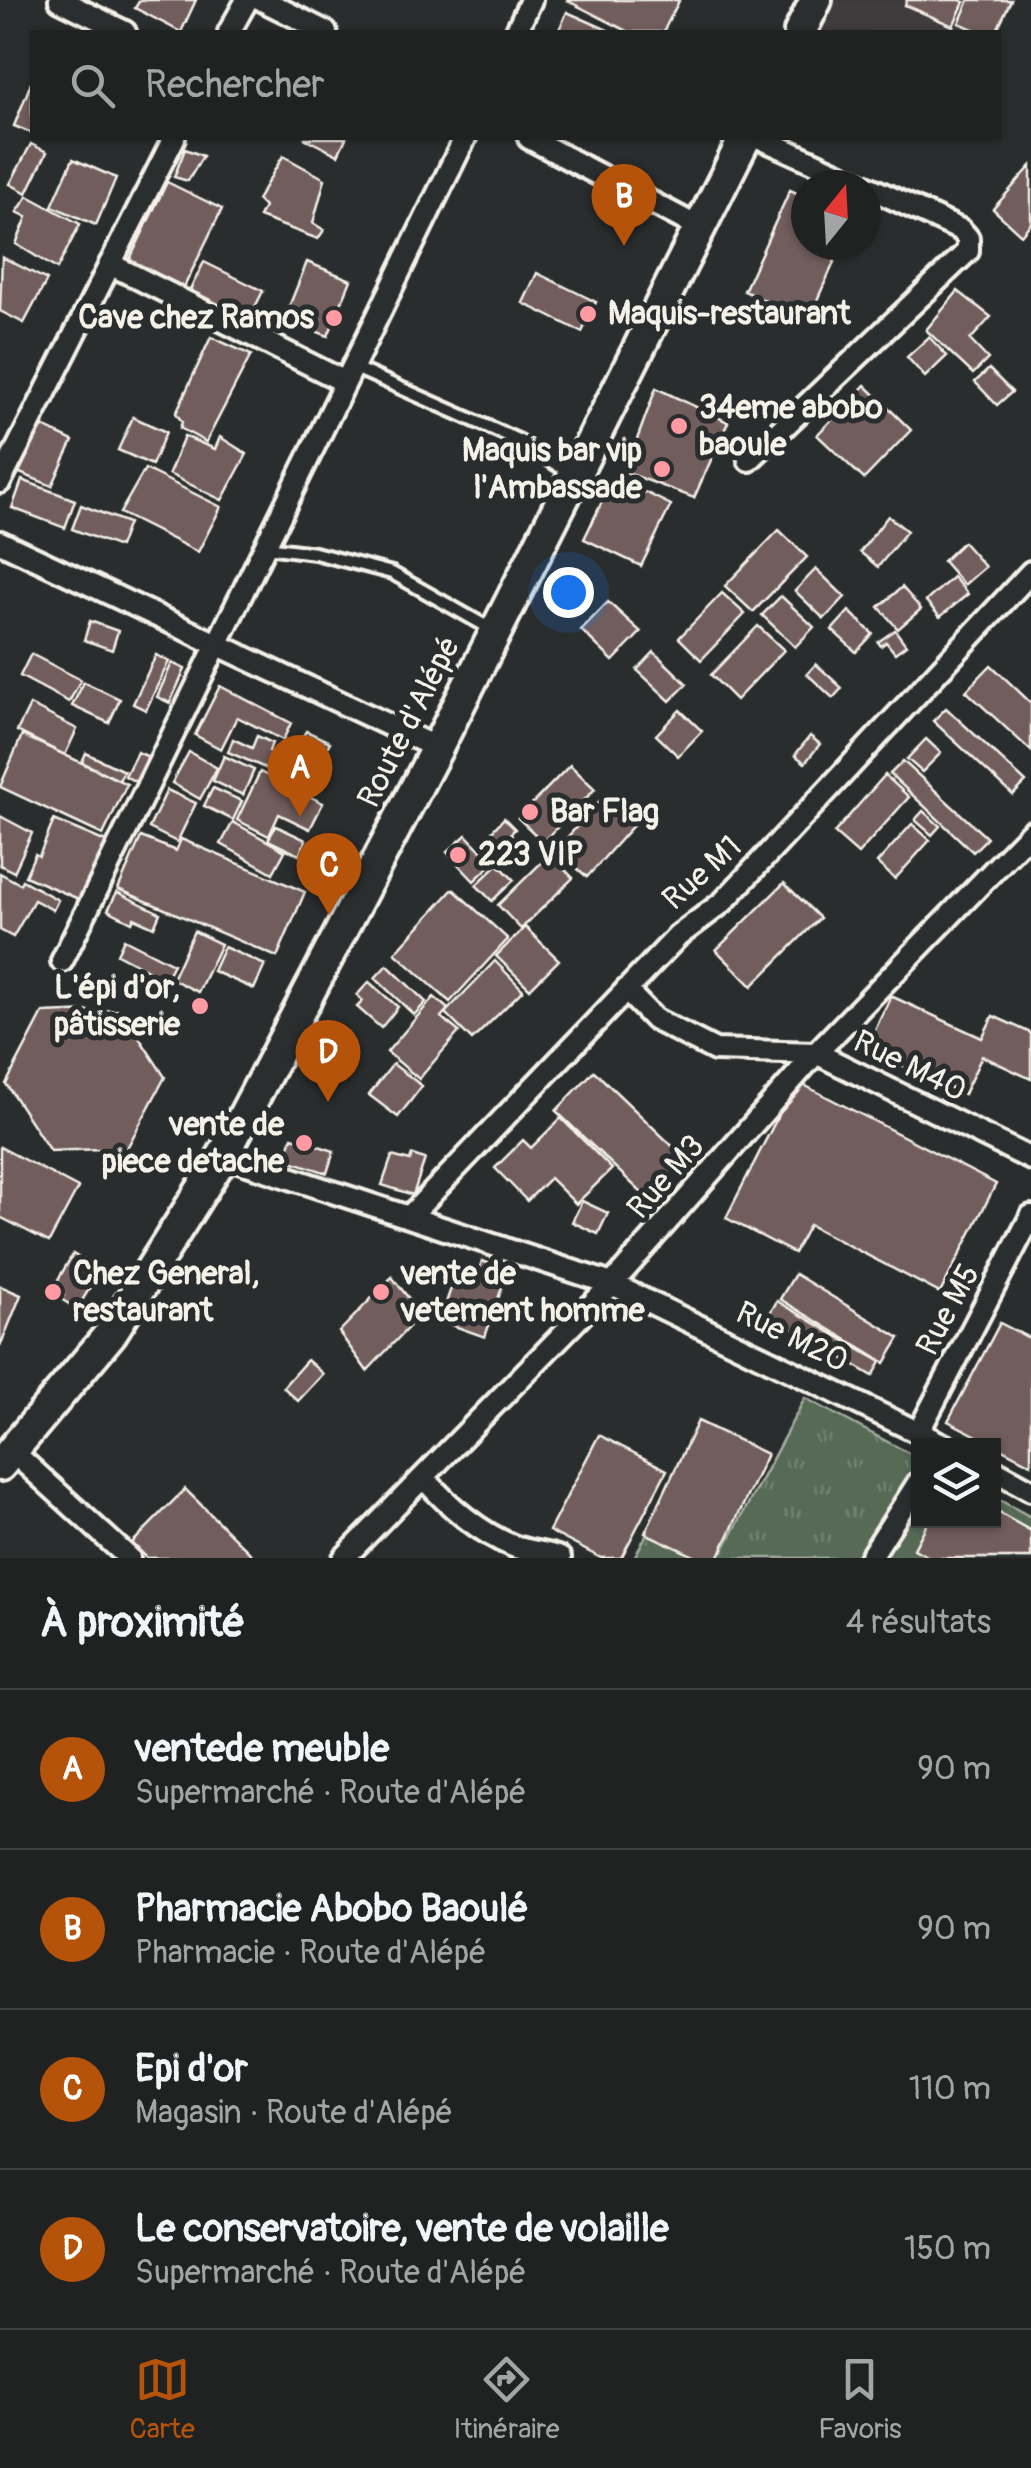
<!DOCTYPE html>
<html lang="fr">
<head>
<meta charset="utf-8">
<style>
	:root { --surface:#202222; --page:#282a2a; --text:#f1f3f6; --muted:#a2a4a5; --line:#3d3f40; --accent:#b45309 }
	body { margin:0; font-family:Pangolin,sans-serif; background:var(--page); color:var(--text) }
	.controls { position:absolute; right:30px; bottom:30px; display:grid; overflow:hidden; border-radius:0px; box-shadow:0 2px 8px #0004 }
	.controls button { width:90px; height:90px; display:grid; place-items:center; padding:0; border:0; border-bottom:2px solid var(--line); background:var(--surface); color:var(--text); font:50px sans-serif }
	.compass { position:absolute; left:791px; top:170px; width:90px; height:90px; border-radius:50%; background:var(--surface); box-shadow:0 2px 8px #0004; rotate:18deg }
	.you { position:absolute; left:568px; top:592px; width:35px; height:35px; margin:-25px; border:8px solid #fff; border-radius:50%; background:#1a73e8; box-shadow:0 0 0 15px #1a73e833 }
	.badge { display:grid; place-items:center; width:65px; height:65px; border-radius:50%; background:var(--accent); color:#fff; font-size:32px; font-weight:700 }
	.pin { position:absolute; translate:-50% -82px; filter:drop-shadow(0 2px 5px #0008) }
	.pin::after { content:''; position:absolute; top:52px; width:35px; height:30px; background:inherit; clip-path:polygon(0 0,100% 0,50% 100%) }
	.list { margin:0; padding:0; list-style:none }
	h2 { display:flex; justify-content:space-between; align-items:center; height:130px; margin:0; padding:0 40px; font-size:42px }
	h2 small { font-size:32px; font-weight:400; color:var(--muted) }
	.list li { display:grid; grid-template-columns:65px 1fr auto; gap:30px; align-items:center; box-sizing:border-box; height:160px; padding:0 40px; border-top:2px solid var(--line) }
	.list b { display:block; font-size:38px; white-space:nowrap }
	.list p { margin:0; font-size:32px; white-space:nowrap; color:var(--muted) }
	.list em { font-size:32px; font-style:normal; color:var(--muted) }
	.icon { flex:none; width:55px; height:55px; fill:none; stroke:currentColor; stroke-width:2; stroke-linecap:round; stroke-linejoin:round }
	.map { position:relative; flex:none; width:1031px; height:1558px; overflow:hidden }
	.search { position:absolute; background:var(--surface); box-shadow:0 2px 8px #0004; left:30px; right:30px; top:30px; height:110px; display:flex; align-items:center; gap:25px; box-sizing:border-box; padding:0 35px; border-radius:0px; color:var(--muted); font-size:38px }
	.sheet { height:770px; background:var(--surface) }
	nav { display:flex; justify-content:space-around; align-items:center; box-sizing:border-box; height:140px; border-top:2px solid var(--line); background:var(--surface); font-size:28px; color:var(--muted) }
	nav a { display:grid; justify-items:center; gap:5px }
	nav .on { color:var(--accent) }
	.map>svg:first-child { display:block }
	.built { fill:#3f3b3c }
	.grass { fill:url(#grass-tufts); stroke:#a5aea0; stroke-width:2.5 }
	.building { fill:#705d5c; stroke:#f4f1e8; stroke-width:2.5 }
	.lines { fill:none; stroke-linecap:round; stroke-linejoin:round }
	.service-casing { stroke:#f4f1e8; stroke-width:18 }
	.minor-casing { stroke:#f4f1e8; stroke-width:28 }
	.secondary-casing { stroke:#f4f1e8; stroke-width:38 }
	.service { stroke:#2a2d2e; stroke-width:10 }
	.minor { stroke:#2a2d2e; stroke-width:20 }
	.secondary { stroke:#2a2d2e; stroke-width:30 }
	.poi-dot { fill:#ff9aa2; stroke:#2a2d2e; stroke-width:4 }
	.labels { text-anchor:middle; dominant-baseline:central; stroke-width:10; stroke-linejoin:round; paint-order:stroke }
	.poi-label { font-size:32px; font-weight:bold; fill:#f4f1e8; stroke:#2a2d2e; text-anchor:start }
	.street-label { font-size:32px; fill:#f4f1e8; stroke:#2a2d2e }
</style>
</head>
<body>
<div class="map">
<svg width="1031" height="1558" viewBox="0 0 1031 1558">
	<defs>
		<pattern id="grass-tufts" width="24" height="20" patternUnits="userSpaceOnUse" patternTransform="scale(2.5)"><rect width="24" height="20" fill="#566b57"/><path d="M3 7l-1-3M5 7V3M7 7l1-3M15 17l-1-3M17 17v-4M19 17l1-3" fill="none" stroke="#6f816f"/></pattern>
	</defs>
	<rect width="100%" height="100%" fill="#2a2d2e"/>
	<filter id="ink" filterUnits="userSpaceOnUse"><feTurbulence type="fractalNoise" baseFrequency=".01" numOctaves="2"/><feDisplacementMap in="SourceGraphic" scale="20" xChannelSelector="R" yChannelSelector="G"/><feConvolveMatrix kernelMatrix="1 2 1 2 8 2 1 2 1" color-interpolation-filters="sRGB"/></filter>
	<g filter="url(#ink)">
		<polygon class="built" points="833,0 1011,0 996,32 818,32"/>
		<polygon class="grass" points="805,1398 918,1458 918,1520 994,1520 994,1497 1031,1517 1031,1558 634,1558 656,1517 723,1551"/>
		<g class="building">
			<polygon points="140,0 196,0 181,32 135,8"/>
			<polygon points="566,0 676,0 679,1 663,32 629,32"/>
			<polygon points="907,0 960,0 964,2 953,26 905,5"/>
			<polygon points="969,0 1011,0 996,32 980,32 959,23"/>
			<polygon points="567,12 612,32 558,32"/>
			<polygon points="31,83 32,83 32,133 14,126"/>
			<polygon points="304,138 346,138 338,155"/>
			<polygon points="31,144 47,152 27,193 10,184"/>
			<polygon points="185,149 203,156 188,181 174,177"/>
			<polygon points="283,156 325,179 313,223 324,230 318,239 259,217 264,207 257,200"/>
			<polygon points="73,159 116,178 96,225 52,206"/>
			<polygon points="1031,166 1031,223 1021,235 993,209"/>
			<polygon points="167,182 222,209 184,287 129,261"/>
			<polygon points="790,190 806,197 806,245 842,245 808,320 744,291"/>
			<polygon points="28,196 80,224 57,269 16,244 27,217 17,212"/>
			<polygon points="2,257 47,280 24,323 0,311"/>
			<polygon points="204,262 263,291 249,319 190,290"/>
			<polygon points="307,262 351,280 328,336 284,319"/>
			<polygon points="537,273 596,302 582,332 523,303"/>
			<polygon points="958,291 991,317 970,340 988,359 973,374 926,330"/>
			<polygon points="211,337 251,355 206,442 180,428 182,422 176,413"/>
			<polygon points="929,337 947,356 925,377 907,357"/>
			<polygon points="989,369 1012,392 997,405 975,382"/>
			<polygon points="865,385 911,430 864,479 817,435"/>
			<polygon points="656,388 728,422 694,498 625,472"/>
			<polygon points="133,417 166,432 152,465 118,450"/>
			<polygon points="37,424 73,441 52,486 15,471"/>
			<polygon points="184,436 215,449 220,437 247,454 222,500 169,474"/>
			<polygon points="145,469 221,507 198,552 120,513"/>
			<polygon points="614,477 671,505 641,566 584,539"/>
			<polygon points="22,480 75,500 65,528 12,508"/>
			<polygon points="81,505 128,523 119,547 72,529"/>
			<polygon points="888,516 907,531 878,567 860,552"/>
			<polygon points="779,530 807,557 753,612 725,586"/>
			<polygon points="963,542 985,567 964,585 943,561"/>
			<polygon points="816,569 845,597 824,619 795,591"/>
			<polygon points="953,577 968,594 940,617 926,601"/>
			<polygon points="902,587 921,609 898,629 879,607"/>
			<polygon points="722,593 745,614 701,660 679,638"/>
			<polygon points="781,596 814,627 795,647 762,615"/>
			<polygon points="608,602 641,632 613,661 581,630"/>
			<polygon points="849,611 873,634 856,652 832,630"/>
			<polygon points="90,621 118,631 112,650 84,640"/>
			<polygon points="758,626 784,650 736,700 711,675"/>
			<polygon points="895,630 906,645 895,653 886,642 881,646 878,642"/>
			<polygon points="654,652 687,684 670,701 637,670"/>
			<polygon points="31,654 81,680 69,702 20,676"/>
			<polygon points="156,655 169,661 146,710 133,704"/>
			<polygon points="172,663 185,669 170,703 157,697"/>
			<polygon points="816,664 842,688 833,698 807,674"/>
			<polygon points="991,665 1031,703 1031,751 966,691"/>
			<polygon points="84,682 120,699 109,723 72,706"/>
			<polygon points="220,686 291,723 283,740 237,717 221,749 195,735"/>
			<polygon points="30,705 77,729 65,755 17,731"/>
			<polygon points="946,708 1026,782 1013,795 933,721"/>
			<polygon points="680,710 702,731 678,756 656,735"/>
			<polygon points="306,731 330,742 306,789 279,775"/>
			<polygon points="22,735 127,784 103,835 0,787"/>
			<polygon points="257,736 272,743 269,751 284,758 277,773 228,752 233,739 252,748"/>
			<polygon points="810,736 820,744 805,763 795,755"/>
			<polygon points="926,739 941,753 922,772 907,759"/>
			<polygon points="137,752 149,757 136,782 125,776"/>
			<polygon points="189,752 217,768 200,799 172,783"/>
			<polygon points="86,753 124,771 119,780 82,762"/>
			<polygon points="224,756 254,770 243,795 213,781"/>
			<polygon points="903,761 987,838 973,852 890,774"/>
			<polygon points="570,765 595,789 543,842 518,818"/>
			<polygon points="260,772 323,803 310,829 279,814 269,836 237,820"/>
			<polygon points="885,775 909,797 858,854 834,833"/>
			<polygon points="213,788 242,801 233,820 204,806"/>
			<polygon points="167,790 196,803 177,842 149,828"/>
			<polygon points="605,795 636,822 587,877 556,850"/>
			<polygon points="923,811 940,826 932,835 915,820"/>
			<polygon points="0,816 32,833 14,872 0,865"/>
			<polygon points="504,818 515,829 510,834 523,846 504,866 481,843"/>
			<polygon points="54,820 106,842 81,900 25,876 35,854 39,856"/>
			<polygon points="233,822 285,851 273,873 221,844"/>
			<polygon points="912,824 930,840 895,879 877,863"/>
			<polygon points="276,826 306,840 299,855 268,840"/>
			<polygon points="466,835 493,863 474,881 458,864 467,856 463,852 454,860 447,852"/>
			<polygon points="141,837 176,851 181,839 305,892 277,957 118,889"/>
			<polygon points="550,854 573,878 521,929 498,905"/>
			<polygon points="498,864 514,880 492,901 476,885"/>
			<polygon points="0,873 20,884 22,880 58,900 53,910 34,900 13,937 0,930"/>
			<polygon points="784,883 820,918 752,986 716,950"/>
			<polygon points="453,889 508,939 450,1002 395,953"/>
			<polygon points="117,892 160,913 154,927 134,918 132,922 108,910"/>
			<polygon points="525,927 559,960 530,989 496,956"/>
			<polygon points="194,931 221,944 198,992 172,979"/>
			<polygon points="124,939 173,964 165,979 117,954"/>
			<polygon points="224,947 265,965 254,989 213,971"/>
			<polygon points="495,961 523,990 472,1040 445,1013"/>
			<polygon points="387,965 426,1002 414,1015 375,978"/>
			<polygon points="369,982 398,1007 381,1028 357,1007 363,1001 357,995"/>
			<polygon points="891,996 982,1038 993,1016 1031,1033 1031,1079 982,1056 964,1094 866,1049"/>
			<polygon points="434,997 448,1009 441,1017 459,1032 419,1079 387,1052"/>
			<polygon points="121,1010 165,1077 127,1148 50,1151 6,1084 43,1013"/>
			<polygon points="393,1064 422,1086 398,1117 369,1095"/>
			<polygon points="594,1071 685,1158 646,1197 556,1111"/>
			<polygon points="796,1081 996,1184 940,1293 809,1225 794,1253 726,1218"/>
			<polygon points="561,1118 612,1169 576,1204 550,1178 527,1201 495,1168 523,1140 531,1148"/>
			<polygon points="292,1137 334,1151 327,1173 285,1159"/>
			<polygon points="0,1147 78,1188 49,1242 0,1217"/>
			<polygon points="412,1155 425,1159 413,1195 382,1185 392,1156 410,1161"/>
			<polygon points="582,1201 608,1213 598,1234 572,1222"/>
			<polygon points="73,1254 100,1271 77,1309 61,1299 64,1295 53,1288"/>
			<polygon points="482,1261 508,1270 485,1337 440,1321 457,1270 477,1276"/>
			<polygon points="795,1274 900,1338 885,1363 780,1299"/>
			<polygon points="392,1277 421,1314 367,1371 339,1332"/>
			<polygon points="0,1286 21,1295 1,1344 0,1343"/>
			<polygon points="777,1301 881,1362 873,1376 769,1315"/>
			<polygon points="1000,1323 1031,1339 1031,1464 948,1421"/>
			<polygon points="307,1360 323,1374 298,1401 283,1387"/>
			<polygon points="698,1421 767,1454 718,1558 698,1558 645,1533"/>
			<polygon points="599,1435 667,1470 621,1558 601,1558 549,1531"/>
			<polygon points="185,1489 255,1558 147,1558 132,1543"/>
			<polygon points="994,1510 1031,1531 1031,1558 931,1558 914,1549 929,1520 994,1520"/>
		</g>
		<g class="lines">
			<defs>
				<g id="service">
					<polyline points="353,367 520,441 571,474"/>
					<polyline points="266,547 315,553 392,573 491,629"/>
				</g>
				<g id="minor">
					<polyline points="60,0 125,32"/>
					<polyline points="262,0 326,32"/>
					<polyline points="229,32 247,0"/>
					<polyline points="516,32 531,0"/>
					<polyline points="529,138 698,227"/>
					<polyline points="760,138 864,185"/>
					<polyline points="110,264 345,382"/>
					<polyline points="749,460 968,251 968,238 961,230 866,186"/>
					<polyline points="0,482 174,138"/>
					<polyline points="0,542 437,748"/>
					<polyline points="62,961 465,138"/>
					<polyline points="626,990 654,1019 715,1050 816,1053 1031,1159"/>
					<polyline points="223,1156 612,1284 946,1446"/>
					<polyline points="410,1216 678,936 723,902 1031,572"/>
					<polyline points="919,1431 1031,1216"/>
					<polyline points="12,1451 129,1558"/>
					<polyline points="994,1470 1031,1490"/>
					<path d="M424 1478C447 1505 480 1533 513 1546 528 1552 545 1552 560 1558"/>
					<polyline points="344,1558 612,1284 816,1053 1031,832"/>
					<polyline points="870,1558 918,1483"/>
				</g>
				<g id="secondary">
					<polyline points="800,32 816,0"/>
					<polyline points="0,1465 111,1333 223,1156 437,748 745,138"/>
				</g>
			</defs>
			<use href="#service" class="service-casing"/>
			<use href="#minor" class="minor-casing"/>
			<use href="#secondary" class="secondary-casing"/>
			<use href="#service" class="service"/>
			<use href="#minor" class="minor"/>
			<use href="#secondary" class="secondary"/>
		</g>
	</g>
	<g class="poi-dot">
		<circle cx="588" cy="314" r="10"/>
		<circle cx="334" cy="318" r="10"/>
		<circle cx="679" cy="426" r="10"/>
		<circle cx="662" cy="469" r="10"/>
		<circle cx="530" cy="812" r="10"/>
		<circle cx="458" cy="855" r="10"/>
		<circle cx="200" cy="1006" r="10"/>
		<circle cx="304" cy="1143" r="10"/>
		<circle cx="53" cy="1292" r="10"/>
		<circle cx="381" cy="1292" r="10"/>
	</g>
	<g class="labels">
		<g class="poi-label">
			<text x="608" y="314">Maquis-restaurant</text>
			<text x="314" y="318" text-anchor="end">Cave chez Ramos</text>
			<text x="699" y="408">34eme abobo<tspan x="699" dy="37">baoule</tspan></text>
			<text x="642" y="451" text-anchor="end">Maquis bar vip<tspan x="642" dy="37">l'Ambassade</tspan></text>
			<text x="550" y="812">Bar Flag</text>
			<text x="478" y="855">223 VIP</text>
			<text x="180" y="988" text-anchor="end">L'épi d'or,<tspan x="180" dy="37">pâtisserie</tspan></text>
			<text x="284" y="1125" text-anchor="end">vente de<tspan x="284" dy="37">piece detache</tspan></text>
			<text x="73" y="1274">Chez General,<tspan x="73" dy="37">restaurant</tspan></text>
			<text x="401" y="1274">vente de<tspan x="401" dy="37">vetement homme</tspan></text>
		</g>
		<g class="street-label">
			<text transform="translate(409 722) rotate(-63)">Route d'Alépé</text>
			<text transform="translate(702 873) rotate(-42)">Rue M1</text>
			<text transform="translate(910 1066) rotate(26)">Rue M40</text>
			<text transform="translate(666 1177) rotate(-49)">Rue M3</text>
			<text transform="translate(948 1310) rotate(-62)">Rue M5</text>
			<text transform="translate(792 1337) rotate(26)">Rue M20</text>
		</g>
	</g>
</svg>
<div class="controls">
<button><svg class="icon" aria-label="layers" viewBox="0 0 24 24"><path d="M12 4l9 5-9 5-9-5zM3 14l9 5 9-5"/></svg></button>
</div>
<svg class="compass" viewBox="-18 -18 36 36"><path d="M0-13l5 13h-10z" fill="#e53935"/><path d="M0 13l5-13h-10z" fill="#a2a4a5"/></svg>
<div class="you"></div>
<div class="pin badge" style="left:300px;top:817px">A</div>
<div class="pin badge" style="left:624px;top:246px">B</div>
<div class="pin badge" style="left:329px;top:915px">C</div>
<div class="pin badge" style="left:328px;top:1102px">D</div>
<div class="search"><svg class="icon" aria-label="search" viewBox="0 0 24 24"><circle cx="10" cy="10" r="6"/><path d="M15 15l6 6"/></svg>Rechercher</div>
</div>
<section class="sheet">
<h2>À proximité<small>4 résultats</small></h2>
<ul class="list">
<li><span class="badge">A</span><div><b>ventede meuble</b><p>Supermarché · Route d'Alépé</p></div><em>90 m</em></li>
<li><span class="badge">B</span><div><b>Pharmacie Abobo Baoulé</b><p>Pharmacie · Route d'Alépé</p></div><em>90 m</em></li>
<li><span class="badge">C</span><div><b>Epi d'or</b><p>Magasin · Route d'Alépé</p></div><em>110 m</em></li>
<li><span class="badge">D</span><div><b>Le conservatoire, vente de volaille</b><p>Supermarché · Route d'Alépé</p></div><em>150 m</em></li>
</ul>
</section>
<nav>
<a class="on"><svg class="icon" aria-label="map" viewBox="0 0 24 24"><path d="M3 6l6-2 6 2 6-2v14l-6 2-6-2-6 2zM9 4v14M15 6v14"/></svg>Carte</a>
<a><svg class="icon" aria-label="directions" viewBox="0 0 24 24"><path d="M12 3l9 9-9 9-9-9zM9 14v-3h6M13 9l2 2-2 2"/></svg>Itinéraire</a>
<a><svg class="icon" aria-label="saved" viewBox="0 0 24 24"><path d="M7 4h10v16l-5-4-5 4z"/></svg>Favoris</a>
</nav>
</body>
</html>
